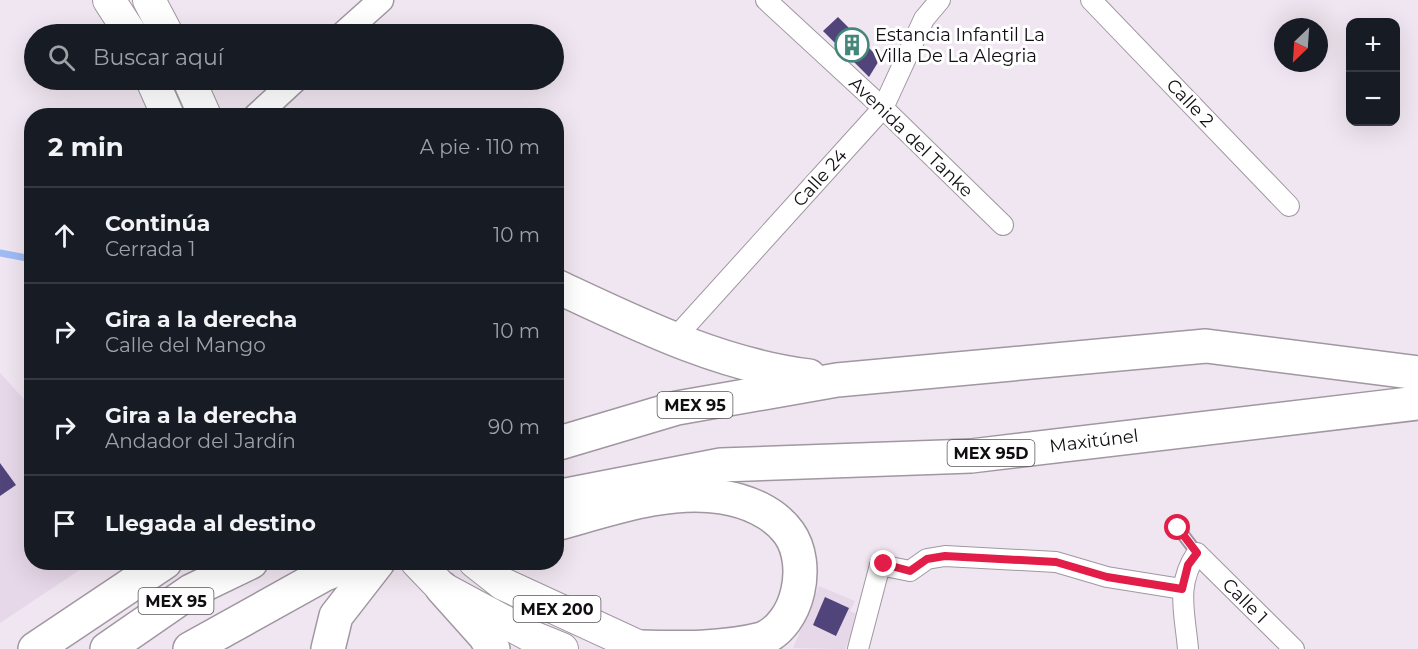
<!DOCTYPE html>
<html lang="es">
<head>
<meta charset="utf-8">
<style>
	:root { --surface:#171b24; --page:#242831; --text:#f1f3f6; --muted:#9ea1a6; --line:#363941 }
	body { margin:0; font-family:Montserrat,sans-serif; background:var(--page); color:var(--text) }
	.controls { position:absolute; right:18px; top:18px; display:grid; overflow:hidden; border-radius:12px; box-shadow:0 6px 24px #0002 }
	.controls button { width:54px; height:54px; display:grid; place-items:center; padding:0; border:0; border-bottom:2px solid var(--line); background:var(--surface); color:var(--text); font:30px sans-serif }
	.compass { position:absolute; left:1274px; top:18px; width:54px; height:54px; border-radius:50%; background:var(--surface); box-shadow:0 6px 24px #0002; rotate:205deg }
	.stop { position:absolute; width:18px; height:18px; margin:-14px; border:4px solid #e11d48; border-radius:50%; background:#fff }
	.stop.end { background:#e11d48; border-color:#fff; box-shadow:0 2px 6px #0008 }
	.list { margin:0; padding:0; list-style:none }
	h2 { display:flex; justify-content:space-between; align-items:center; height:78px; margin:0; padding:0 24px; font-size:26px }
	h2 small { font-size:20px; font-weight:400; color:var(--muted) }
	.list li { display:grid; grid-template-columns:39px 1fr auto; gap:18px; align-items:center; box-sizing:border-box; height:96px; padding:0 24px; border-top:2px solid var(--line) }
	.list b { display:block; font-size:22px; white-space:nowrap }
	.list p { margin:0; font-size:20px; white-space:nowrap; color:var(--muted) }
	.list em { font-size:20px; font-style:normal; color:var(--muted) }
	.icon { flex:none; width:33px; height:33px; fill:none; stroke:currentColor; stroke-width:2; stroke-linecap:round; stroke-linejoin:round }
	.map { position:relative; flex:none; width:1418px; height:649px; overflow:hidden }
	.search { position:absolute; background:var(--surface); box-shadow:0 6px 24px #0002; left:24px; top:24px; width:540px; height:66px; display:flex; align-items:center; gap:15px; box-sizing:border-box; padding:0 21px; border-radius:33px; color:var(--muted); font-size:22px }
	.panel { position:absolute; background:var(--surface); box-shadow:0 6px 24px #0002; left:24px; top:108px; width:540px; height:462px; border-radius:24px }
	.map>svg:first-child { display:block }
	.built { fill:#e7d8e9 }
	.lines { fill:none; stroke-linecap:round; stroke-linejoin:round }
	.stream { stroke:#9fbbf6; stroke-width:7 }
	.building { fill:#51447b }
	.service-casing { stroke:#a097a1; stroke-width:14 }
	.minor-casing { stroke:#a097a1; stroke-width:22 }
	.tertiary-casing { stroke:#a097a1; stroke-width:27 }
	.primary-casing { stroke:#a097a1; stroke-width:34 }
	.motorway-casing { stroke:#a097a1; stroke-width:36 }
	.service { stroke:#fff; stroke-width:10 }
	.minor { stroke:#fff; stroke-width:20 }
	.tertiary { stroke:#fff; stroke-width:24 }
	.primary { stroke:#fff; stroke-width:32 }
	.motorway { stroke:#fff; stroke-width:33 }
	.route { stroke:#e11d48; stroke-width:8 }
	.labels { text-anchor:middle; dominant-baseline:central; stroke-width:6; stroke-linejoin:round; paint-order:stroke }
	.shield { fill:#fff; stroke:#585658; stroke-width:1.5 }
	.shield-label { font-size:16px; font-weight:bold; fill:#110e11 }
	.poi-label { font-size:18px; fill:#110e11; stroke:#fff; text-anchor:start }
	.street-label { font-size:18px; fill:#110e11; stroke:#fff }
</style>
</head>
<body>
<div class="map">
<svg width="1418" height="649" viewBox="0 0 1418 649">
	<rect width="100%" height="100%" fill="#f0e6f1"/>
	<g class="built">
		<polygon points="0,373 31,407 32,562 90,563 0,623"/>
		<polygon points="819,586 855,601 850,611 859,615 845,649 793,648"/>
	</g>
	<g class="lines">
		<polyline class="stream" points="0,253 32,259"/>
	</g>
	<g class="building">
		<polygon points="838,17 880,59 869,77 823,31"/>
		<polygon points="0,463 16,485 0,496"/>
		<polygon points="825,597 849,608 836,636 813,625"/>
	</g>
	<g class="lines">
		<defs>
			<polyline id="service" points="1178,528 1197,553"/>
			<g id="minor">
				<polyline points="766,0 883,108 1003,225"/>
				<polyline points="1091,0 1289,206"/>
				<polyline points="674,339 883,108 924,19 940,0"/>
				<polyline points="858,649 880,565 910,571 927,559 945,556 1056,562 1107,577 1182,589"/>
				<path d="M1188 649C1185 613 1175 585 1197 553L1294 649"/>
			</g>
			<g id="tertiary">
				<polyline points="343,34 381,0"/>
				<polyline points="256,116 295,80"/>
			</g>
			<g id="primary">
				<polyline points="109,0 131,34"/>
				<polyline points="149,0 167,34"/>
				<polyline points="152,80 168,116"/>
				<polyline points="189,80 205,116"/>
				<polyline points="417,562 442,588 535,638 562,649"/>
				<polyline points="475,562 503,584 644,649"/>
			</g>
			<g id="motorway">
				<path d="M556 286C637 324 720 365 809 376"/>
				<polyline points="556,444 677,408 837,380 1206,346 1418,373"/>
				<polyline points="556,497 721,465 971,456 1418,403"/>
				<path d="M556 524C608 510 668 488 722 497 747 501 774 512 789 533 811 564 799 624 762 639 724 649 679 648 639 647"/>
				<polyline points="442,588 485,636 493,649"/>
				<polyline points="35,649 165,562"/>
				<polyline points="107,649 191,591 251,562"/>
				<polyline points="190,649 323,575 354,562"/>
				<polyline points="328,649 336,616 378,562"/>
			</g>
		</defs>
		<use href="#service" class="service-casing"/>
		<use href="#minor" class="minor-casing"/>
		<use href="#tertiary" class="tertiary-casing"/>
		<use href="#primary" class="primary-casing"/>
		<use href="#motorway" class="motorway-casing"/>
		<use href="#service" class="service"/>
		<use href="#minor" class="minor"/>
		<use href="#tertiary" class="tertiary"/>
		<use href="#primary" class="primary"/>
		<use href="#motorway" class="motorway"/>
	</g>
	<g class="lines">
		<polyline class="route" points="884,564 910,571 927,559 945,556 1056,562 1107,577 1182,589 1188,565 1197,553 1178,528"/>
	</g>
	<defs>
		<symbol id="building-ring" viewBox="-11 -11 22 22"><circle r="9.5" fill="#fff" stroke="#448779" stroke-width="1.5"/><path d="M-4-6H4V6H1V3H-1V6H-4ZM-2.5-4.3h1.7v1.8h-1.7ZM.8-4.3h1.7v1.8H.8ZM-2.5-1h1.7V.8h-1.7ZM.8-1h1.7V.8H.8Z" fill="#448779"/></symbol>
	</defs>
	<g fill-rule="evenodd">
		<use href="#building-ring" x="833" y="26" width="38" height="38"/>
	</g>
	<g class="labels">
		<g class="shield">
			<rect x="657.5" y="392" width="75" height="26" rx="4.5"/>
			<rect x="947.5" y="440" width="87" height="26" rx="4.5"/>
			<rect x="138.5" y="588" width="75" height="26" rx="4.5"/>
			<rect x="513.5" y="596" width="87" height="26" rx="4.5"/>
		</g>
		<g class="shield-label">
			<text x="695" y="405">MEX 95</text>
			<text x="991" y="453">MEX 95D</text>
			<text x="176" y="601">MEX 95</text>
			<text x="557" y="609">MEX 200</text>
		</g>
		<g class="poi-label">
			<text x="875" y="35">Estancia Infantil La<tspan x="875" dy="21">Villa De La Alegria</tspan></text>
		</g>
		<g class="street-label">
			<text transform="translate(1190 103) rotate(46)">Calle 2</text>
			<text transform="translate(911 137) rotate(44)">Avenida del Tanke</text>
			<text transform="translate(820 178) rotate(-48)">Calle 24</text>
			<text transform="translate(1094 441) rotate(-7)">Maxitúnel</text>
			<text transform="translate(1245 601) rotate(45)">Calle 1</text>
		</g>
	</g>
</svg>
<div class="controls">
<button>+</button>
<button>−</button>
</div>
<svg class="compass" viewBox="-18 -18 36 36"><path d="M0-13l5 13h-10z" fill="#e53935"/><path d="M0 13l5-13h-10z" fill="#9ea1a6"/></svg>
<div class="stop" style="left:1178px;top:528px"></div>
<div class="stop end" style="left:884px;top:564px"></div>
<div class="search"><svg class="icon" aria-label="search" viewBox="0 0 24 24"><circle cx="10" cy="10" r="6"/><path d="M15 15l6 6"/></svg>Buscar aquí</div>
<section class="panel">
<h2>2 min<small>A pie · 110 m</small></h2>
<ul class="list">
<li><svg class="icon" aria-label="ahead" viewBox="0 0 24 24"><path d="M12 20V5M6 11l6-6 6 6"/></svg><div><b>Continúa</b><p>Cerrada 1</p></div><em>10 m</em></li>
<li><svg class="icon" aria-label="right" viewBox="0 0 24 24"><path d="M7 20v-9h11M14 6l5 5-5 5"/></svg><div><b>Gira a la derecha</b><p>Calle del Mango</p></div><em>10 m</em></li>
<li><svg class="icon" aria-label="right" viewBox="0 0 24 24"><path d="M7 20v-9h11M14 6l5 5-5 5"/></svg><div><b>Gira a la derecha</b><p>Andador del Jardín</p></div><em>90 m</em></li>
<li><svg class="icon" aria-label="arrive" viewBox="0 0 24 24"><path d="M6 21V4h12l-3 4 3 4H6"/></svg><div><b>Llegada al destino</b></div></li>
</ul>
</section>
</div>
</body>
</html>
